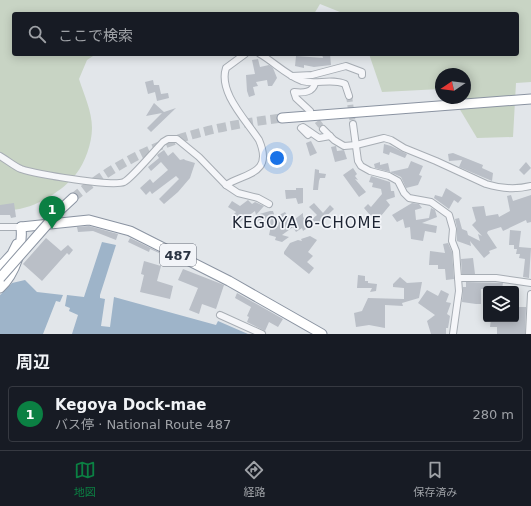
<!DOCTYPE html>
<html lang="ja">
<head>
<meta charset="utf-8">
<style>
	:root { --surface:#171b24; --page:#20242c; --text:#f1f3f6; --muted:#9ea1a6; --line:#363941; --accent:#0b8043 }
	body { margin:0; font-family:"DejaVu Sans","Noto Sans JP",sans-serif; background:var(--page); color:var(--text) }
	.controls { position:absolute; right:12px; bottom:12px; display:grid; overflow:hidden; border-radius:4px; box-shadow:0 2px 10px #0003 }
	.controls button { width:36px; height:36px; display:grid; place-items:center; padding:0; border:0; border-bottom:1px solid var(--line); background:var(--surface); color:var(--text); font:20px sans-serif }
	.compass { position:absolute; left:435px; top:68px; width:36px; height:36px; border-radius:50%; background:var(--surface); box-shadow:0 2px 10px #0003; rotate:257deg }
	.you { position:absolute; left:277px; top:158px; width:14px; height:14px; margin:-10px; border:3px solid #fff; border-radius:50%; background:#1a73e8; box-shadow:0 0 0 6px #1a73e833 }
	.badge { display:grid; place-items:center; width:26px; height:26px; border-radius:50%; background:var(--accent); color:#fff; font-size:13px; font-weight:700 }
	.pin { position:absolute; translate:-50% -33px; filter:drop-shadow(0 1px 2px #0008) }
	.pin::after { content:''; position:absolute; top:21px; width:14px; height:12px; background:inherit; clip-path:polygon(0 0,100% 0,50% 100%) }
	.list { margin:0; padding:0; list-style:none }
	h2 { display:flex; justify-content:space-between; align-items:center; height:52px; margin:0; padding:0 16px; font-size:17px }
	h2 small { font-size:13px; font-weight:400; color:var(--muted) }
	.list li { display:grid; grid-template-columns:26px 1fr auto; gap:12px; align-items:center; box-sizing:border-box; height:56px; margin:0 8px 8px; padding:0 8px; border:1px solid var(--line); border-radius:4px }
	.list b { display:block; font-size:15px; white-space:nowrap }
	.list p { margin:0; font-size:13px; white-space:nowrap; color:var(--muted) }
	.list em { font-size:13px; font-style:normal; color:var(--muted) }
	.icon { flex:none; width:22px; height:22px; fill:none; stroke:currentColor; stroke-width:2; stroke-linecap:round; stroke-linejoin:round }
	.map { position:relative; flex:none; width:531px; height:334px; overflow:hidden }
	.search { position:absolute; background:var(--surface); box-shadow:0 2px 10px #0003; left:12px; right:12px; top:12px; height:44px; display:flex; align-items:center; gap:10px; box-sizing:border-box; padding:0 14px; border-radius:4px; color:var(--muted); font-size:15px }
	.sheet { height:116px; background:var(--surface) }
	nav { display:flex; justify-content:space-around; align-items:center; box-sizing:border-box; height:56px; border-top:1px solid var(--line); background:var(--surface); font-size:11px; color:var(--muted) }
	nav a { display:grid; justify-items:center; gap:2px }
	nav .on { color:var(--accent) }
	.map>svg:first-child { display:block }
	.green { fill:#c8d4c4 }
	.water { fill:#9eb4c9 }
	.building { fill:#babfc7 }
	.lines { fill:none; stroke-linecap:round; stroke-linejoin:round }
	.minor-tunnel { stroke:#bdc2c8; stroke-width:6; stroke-dasharray:6 3; stroke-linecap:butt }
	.highway-tunnel { stroke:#bdc2c8; stroke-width:9; stroke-dasharray:9 4.5; stroke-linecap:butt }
	.minor-casing { stroke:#a7adb4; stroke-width:8 }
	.highway-casing { stroke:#8a93a1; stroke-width:11 }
	.minor { stroke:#f5f6f9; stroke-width:6 }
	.highway { stroke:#fff; stroke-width:9 }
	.highway-bridge-casing { stroke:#8a93a1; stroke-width:11; stroke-linecap:butt }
	.highway-bridge { stroke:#fff; stroke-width:9 }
	.labels { text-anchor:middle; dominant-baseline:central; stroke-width:3.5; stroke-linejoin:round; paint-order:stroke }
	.shield { fill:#f2f4f8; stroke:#666d79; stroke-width:1 }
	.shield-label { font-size:13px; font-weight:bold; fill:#2a3342 }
	.neighbourhood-label { font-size:15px; letter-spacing:1px; fill:#1d2433; stroke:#f2f4f8 }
</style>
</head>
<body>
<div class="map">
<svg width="531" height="334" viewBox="0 0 531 334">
	<rect width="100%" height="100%" fill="#e2e6ea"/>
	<path class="green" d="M0 0H531V82L516 83 513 137 477 138 453 98H465V74H441V89L382 92 369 54H517V14H345L320 4 314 14H14V54H96L87 60 79 79C84 95 92 111 92 128 92 143 85 163 76 174 63 192 21 218 0 207Z"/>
	<g class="water">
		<polygon points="102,242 116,245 100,295 100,298 105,299 101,326 110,327 114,297 216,325 218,321 248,334 72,334 78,315 69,311 70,308 65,306 67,295 84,297"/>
		<polygon points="25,280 37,292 63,295 60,302 56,301 43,334 0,334 0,295 12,283"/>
	</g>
	<g class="building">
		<polygon points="322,54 330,54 331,65 314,67 304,65 304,68 295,66 296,56 323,58"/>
		<polygon points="258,59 260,67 269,65 273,68 277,78 272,86 268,86 267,80 256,82 258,86 253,87 255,95 249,97 247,91 246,75 255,74 252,60"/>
		<polygon points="153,80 154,85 159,85 161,94 168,93 169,98 157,101 155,92 148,94 145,82"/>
		<polygon points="154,103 164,112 176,108 151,132 147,128 162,113 146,116"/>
		<polygon points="311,141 317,153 310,156 306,143"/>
		<polygon points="384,144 391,146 407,154 405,158 390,152 389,155 383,153"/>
		<polygon points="336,146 337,151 344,150 347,159 335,162 331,147"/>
		<polygon points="164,150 168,156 173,152 180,160 184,159 185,160 195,163 190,178 178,192 164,204 159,199 179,179 176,176 152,194 150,191 146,195 140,188 150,179 153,183 168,170 161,162 151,171 148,167 159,158 157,155"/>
		<polygon points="453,153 483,165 482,168 493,173 492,181 459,167 462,160 449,161 448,154"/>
		<polygon points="411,161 423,166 419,175 422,176 418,185 406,188 401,177 390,172 408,168"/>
		<polygon points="380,162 380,165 388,163 390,172 375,168 374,164"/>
		<polygon points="526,162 531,168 524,175 519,170"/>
		<polygon points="353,168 357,174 355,176 358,180 355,179 366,192 359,197 343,175"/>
		<polygon points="315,169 319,170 319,173 326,174 325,178 320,178 319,181 318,190 313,190"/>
		<polygon points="371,176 390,182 391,191 394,191 395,197 386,200 390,205 376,222 364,208 368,204 371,207 382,194 381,189 372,187 373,183 369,182"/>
		<polygon points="296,188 303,188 303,203 298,204 296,198 286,199 285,190 296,190"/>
		<polygon points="446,188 462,198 458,203 454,200 449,209 434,198 435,195 442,197"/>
		<polygon points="511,195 513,201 531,195 531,222 527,223 526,220 503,231 501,227 488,231 487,233 497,248 489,251 490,253 484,258 470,241 471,246 457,241 457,228 455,219 459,218 462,229 467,231 468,235 480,241 478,234 482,236 472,225 476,221 472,207 484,206 486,216 498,214 499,217 510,211 507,196"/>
		<polygon points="248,200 252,204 255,202 264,206 256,215 255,211 240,222 234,214 236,212 228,207 232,201 240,206"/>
		<polygon points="14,203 16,217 11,218 10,215 0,215 0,205"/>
		<polygon points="314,203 323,213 330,205 334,209 316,226 310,221 317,215 309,207"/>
		<polygon points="412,203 419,204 422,208 415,210 416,220 429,218 431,208 435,210 437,217 422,223 437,226 436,233 425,231 423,241 411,239 410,227 405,228 403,219 397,222 392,215"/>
		<polygon points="270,211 273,211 275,217 285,212 291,222 303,213 303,217 310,226 303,231 302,228 296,232 293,227 282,235 289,237 282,242 275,240 276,237 269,235 271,226 266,226 265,224 259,226 256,215"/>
		<polygon points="89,226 118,234 116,240 93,231 78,232 77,227"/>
		<polygon points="510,230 521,231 519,247 531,248 529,278 523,277 525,259 519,258 520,254 516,254 517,249 514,249 514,245 509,245"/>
		<polygon points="310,236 317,240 308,252 313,256 307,262 314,268 309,274 284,254 284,252 290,243 298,240 302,241 301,239"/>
		<polygon points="46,238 61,251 68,245 73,250 69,255 67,253 42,281 23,264"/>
		<polygon points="130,238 159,252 159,253 150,249 149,252 128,242"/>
		<polygon points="448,243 452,252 454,279 446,280 445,269 438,269 438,265 429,265 430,251 445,253 443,244"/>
		<polygon points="473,258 475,274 462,274 461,259"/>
		<polygon points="144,261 161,266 157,281 173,286 170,299 140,292 144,275 141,274"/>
		<polygon points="183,269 224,285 216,309 202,304 199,314 189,310 198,288 178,280"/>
		<polygon points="358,275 365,276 365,281 368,281 368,283 377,284 376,291 370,292 372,288 357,288"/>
		<polygon points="400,277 407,283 422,282 419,298 402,303 403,306 385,305 385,328 369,325 356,327 354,313 362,311 368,298 404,299 404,288 393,287 393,284"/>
		<polygon points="466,282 503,283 502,289 481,289 481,304 476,304 462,302 463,287 466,287"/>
		<polygon points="427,290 438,296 441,290 449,294 446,302 451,303 447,314 450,316 448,328 446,328 446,334 431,334 427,321 435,315 418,303"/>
		<polygon points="237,293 283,319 278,327 269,322 265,331 247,322 249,317 247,316 251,307 235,298"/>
		<polygon points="516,307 526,307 525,334 497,334 497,327 490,327 491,319 516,319"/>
	</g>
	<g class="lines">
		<g class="minor-tunnel">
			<polyline points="349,96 353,124"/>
			<polyline points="312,114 323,129"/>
		</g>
		<path class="highway-tunnel" d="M73 198C139 144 199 128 282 118"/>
		<defs>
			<g id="minor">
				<path d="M260 54C274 62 286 75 302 81 316 85 332 78 345 84L349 96"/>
				<polyline points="292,76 312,75 346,66 362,72 362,75"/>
				<path d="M310 111 296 98 294 92C303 93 313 93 315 83"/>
				<polyline points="353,124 358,161 361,166 370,171 389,176 398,181 404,193 409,198 431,202 449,215 453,229 452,241 456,251 459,291 453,334"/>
				<path d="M323 129 334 140 344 146 356 145 384 138 391 140 404 148 436 161 486 184C502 189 515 190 531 186"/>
				<polyline points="308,135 301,128 303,127 319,138 330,136"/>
				<path d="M0 156C7 160 14 166 21 169 36 174 112 187 124 182 132 178 155 150 163 142L168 139H177L199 157 226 185 238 193 258 198 269 204"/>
				<path d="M226 185C244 173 274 175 259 140 246 120 218 92 226 68L245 54"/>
				<polyline points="0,227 21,227"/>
				<polyline points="458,278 496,278 531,283"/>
				<polyline points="220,315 262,334"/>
				<polyline points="529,334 531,294"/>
			</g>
			<g id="highway">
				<polyline points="282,118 531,99"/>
				<polyline points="59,211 73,198"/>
				<polyline points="21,227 89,220 130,231 229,281 322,334"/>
				<polyline points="0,267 12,254 17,244"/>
				<path d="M0 288C16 273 23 248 21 227"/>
			</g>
		</defs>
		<use href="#minor" class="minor-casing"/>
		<use href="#highway" class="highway-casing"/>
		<use href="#minor" class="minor"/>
		<use href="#highway" class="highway"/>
		<defs>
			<polyline id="highway-bridge" points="0,278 59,211"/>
		</defs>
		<use href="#highway-bridge" class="highway-bridge-casing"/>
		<use href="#highway-bridge" class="highway-bridge"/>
	</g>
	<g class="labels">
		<rect class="shield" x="160" y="244" width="36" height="22" rx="3"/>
		<g class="shield-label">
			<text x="178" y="255">487</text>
		</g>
		<g class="neighbourhood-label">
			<text x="307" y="223">KEGOYA 6-CHOME</text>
		</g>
	</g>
</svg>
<div class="controls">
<button><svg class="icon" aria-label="layers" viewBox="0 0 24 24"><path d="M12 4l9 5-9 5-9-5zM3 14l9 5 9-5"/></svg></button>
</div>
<svg class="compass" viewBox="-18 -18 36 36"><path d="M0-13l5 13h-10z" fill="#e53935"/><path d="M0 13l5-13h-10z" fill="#9ea1a6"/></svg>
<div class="you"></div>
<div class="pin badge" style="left:52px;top:229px">1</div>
<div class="search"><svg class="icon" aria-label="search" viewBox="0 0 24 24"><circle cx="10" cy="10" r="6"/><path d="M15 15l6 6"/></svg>ここで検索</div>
</div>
<section class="sheet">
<h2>周辺<small></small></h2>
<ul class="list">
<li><span class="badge">1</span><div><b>Kegoya Dock-mae</b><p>バス停 · National Route 487</p></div><em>280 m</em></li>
</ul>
</section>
<nav>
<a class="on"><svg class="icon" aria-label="map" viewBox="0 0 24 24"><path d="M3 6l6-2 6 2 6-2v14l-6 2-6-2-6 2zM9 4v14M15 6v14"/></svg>地図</a>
<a><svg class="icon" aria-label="directions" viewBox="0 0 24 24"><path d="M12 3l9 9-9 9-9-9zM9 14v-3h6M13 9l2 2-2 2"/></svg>経路</a>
<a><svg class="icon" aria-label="saved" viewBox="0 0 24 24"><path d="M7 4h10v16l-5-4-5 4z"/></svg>保存済み</a>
</nav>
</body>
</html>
